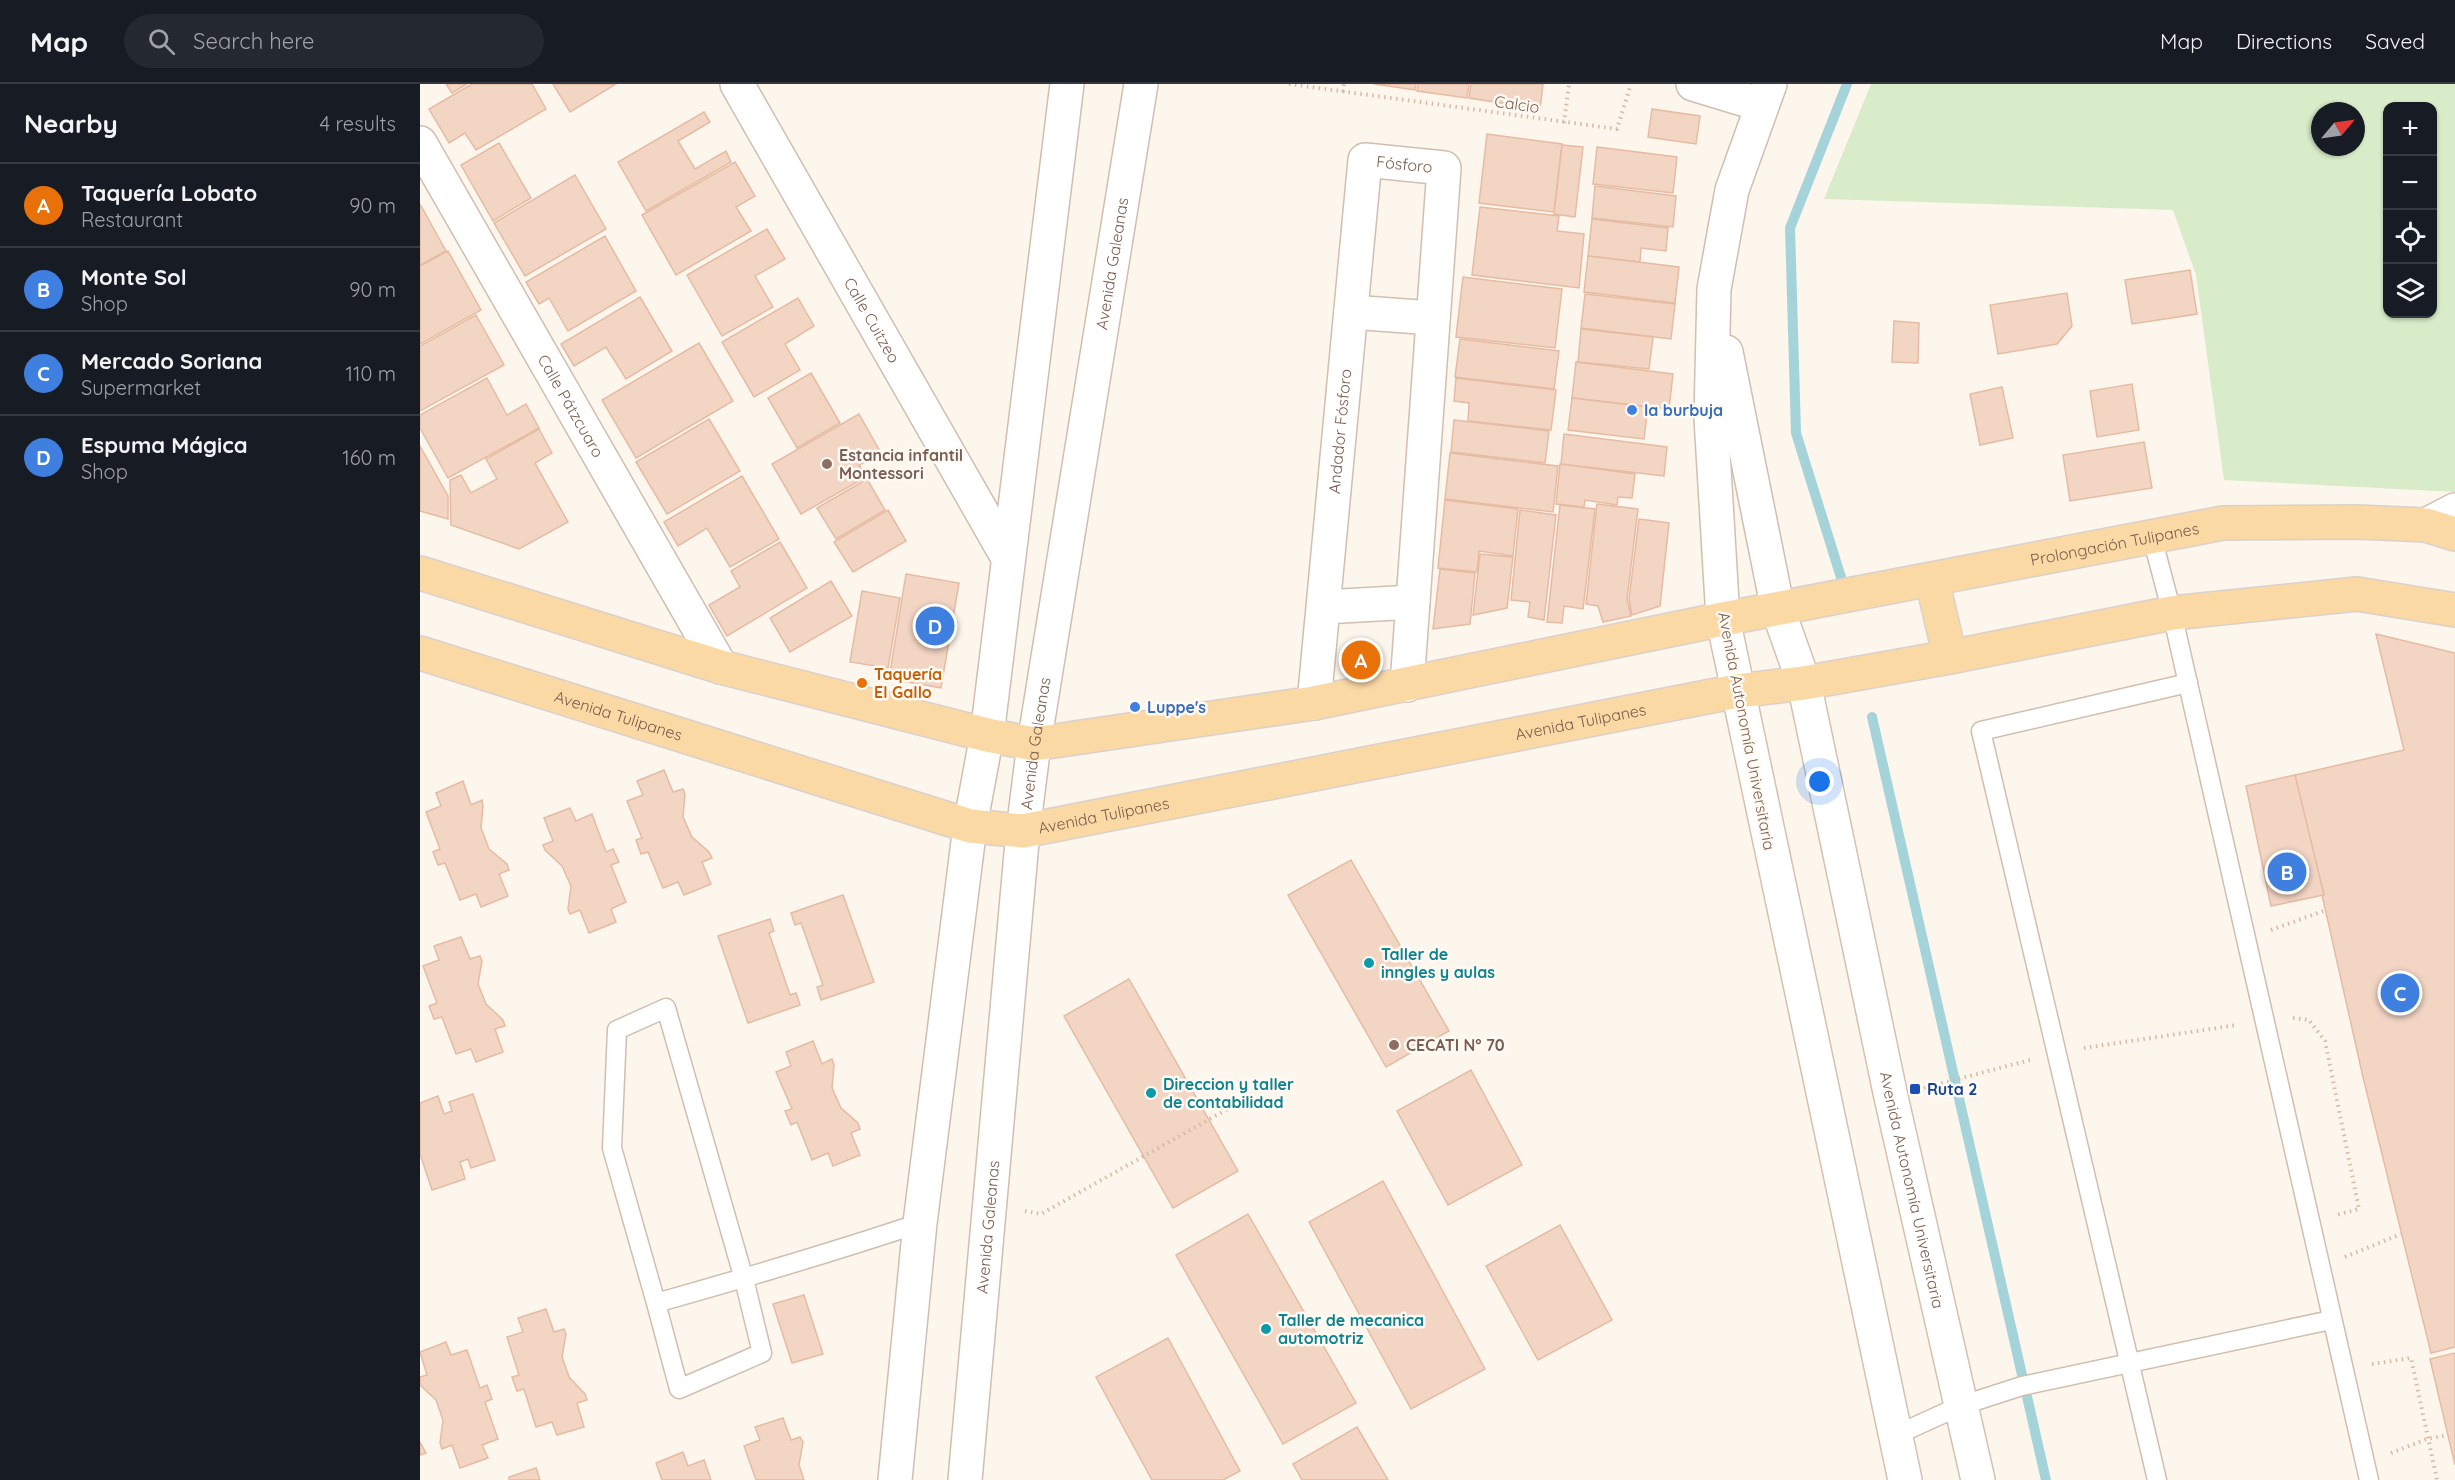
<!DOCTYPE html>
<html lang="en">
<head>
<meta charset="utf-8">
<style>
	:root { --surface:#171b24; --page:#242831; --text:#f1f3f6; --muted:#9ea1a6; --line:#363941; --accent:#e76f51 }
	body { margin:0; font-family:Quicksand,sans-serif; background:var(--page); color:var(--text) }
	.controls { position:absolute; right:18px; top:18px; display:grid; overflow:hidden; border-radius:12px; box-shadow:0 2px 4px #0004 }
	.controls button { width:54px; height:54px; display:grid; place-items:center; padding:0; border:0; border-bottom:2px solid var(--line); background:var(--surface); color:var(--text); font:30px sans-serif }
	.compass { position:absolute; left:1891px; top:18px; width:54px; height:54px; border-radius:50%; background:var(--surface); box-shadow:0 2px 4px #0004; rotate:61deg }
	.you { position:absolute; left:1400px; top:698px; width:21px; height:21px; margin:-15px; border:4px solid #fff; border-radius:50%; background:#1a73e8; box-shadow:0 0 0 9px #1a73e833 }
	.badge { display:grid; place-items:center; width:39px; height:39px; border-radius:50%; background:var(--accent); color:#fff; font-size:20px; font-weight:700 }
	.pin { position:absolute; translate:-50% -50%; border:3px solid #fff; box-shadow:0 2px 6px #0006 }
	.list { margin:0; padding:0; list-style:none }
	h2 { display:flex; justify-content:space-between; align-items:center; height:78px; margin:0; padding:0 24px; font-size:26px }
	h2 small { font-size:20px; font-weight:400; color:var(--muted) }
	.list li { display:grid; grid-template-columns:39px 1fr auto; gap:18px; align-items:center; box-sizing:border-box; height:84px; padding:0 24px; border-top:2px solid var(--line) }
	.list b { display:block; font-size:22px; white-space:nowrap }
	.list p { margin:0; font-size:20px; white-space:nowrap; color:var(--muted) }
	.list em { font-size:20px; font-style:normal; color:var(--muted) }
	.icon { flex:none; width:33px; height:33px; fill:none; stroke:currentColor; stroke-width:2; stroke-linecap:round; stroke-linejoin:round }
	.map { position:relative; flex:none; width:2035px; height:1396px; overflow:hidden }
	header { display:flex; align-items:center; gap:36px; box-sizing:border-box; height:84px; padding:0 30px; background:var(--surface); border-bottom:2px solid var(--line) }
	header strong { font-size:28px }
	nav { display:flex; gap:33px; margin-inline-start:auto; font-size:21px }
	.search { width:420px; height:54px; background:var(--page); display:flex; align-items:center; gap:15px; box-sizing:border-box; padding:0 21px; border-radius:33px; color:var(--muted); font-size:22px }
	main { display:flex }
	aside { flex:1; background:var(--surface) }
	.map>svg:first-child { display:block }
	.green { fill:#d8ecc9; fill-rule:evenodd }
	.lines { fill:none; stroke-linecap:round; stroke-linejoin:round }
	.stream { stroke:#a5d3da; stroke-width:10 }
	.building { fill:#f3d5c3; stroke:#e6bba3; stroke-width:1.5 }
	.service-casing { stroke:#d1beb0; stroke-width:21 }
	.minor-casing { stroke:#d1beb0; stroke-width:36 }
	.tertiary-casing { stroke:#d1beb0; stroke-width:36 }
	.secondary-casing { stroke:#d6c0b0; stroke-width:36 }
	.primary-casing { stroke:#dad1cd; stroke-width:36 }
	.path { stroke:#d9b8a5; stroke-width:4; stroke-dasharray:1.5 4.5; stroke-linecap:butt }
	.service { stroke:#fff; stroke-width:18 }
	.minor { stroke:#fff; stroke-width:33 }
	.tertiary { stroke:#fff; stroke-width:33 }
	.secondary { stroke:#fff; stroke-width:33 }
	.primary { stroke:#fbd9a5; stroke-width:33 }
	.shop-dot { fill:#3f7fe0; stroke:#fffaf3; stroke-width:2 }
	.education-dot { fill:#8d6e63; stroke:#fffaf3; stroke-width:2 }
	.food-dot { fill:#e8710a; stroke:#fffaf3; stroke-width:2 }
	.culture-dot { fill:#0f9aa8; stroke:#fffaf3; stroke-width:2 }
	.transit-dot { fill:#1a4fb4; stroke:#fffaf3; stroke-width:2 }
	.labels { text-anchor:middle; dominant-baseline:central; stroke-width:5; stroke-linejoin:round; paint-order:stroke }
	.street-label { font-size:16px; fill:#7a5c4d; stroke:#fffaf3 }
	.shop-label { font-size:16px; font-weight:bold; fill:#366cbe; stroke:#fffaf3; text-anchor:start }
	.education-label { font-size:16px; font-weight:bold; fill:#785e54; stroke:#fffaf3; text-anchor:start }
	.food-label { font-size:16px; font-weight:bold; fill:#c56008; stroke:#fffaf3; text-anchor:start }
	.culture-label { font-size:16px; font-weight:bold; fill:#0d838f; stroke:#fffaf3; text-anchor:start }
	.transit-label { font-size:16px; font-weight:bold; fill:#164399; stroke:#fffaf3; text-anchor:start }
</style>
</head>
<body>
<header>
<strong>Map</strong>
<div class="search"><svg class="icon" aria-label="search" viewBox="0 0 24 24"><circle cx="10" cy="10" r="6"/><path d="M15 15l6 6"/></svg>Search here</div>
<nav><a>Map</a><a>Directions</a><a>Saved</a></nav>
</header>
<main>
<aside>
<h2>Nearby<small>4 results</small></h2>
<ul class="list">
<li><span class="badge" style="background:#e8710a">A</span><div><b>Taquería Lobato</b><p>Restaurant</p></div><em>90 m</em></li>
<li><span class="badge" style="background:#3f7fe0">B</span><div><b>Monte Sol</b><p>Shop</p></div><em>90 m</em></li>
<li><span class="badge" style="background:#3f7fe0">C</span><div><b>Mercado Soriana</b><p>Supermarket</p></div><em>110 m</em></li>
<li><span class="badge" style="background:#3f7fe0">D</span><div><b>Espuma Mágica</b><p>Shop</p></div><em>160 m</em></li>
</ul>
</aside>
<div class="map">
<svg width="2035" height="1396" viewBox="0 0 2035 1396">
	<rect width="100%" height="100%" fill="#fdf6ec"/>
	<path class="green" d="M1451 0H2035V408L1804 396 1776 191 1753 126 1404 115ZM1968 22H2012V230H1968ZM1900 27H1936V63H1900Z"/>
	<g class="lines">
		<g class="stream">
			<polyline points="1424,503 1376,349 1370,144 1427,0"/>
			<polyline points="1452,633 1626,1396"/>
		</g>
	</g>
	<g class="building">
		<polygon points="26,0 47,0 32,9"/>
		<polygon points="52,0 112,0 126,25 56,66 45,49 29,59 9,25"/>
		<polygon points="133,0 196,0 150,28"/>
		<polygon points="954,0 996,0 995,6"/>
		<polygon points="998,0 1049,0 1047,14 997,7"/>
		<polygon points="1051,0 1123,0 1120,25 1049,14"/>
		<polygon points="1232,25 1280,32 1276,60 1228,53"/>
		<polygon points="284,28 290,38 258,57 275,85 306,67 311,78 226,127 198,78"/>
		<polygon points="1067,50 1142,60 1134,128 1059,119"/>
		<polygon points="79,59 111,114 73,137 41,81"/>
		<polygon points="1142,61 1163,63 1155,133 1134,130"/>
		<polygon points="1177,63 1257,73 1253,109 1173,100"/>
		<polygon points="315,78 335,112 316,123 331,147 256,191 222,131"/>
		<polygon points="155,91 186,145 105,192 74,139"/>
		<polygon points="1175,102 1256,112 1253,143 1172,134"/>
		<polygon points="0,120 26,167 0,181"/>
		<polygon points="1060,123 1139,132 1137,147 1164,150 1159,204 1052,191"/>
		<polygon points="1172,135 1248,144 1246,167 1221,164 1220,178 1168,172"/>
		<polygon points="347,145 365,175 335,192 353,223 302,252 267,191"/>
		<polygon points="185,152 216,207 148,247 129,214 119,220 106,198"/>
		<polygon points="28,167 61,226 0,260 0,182"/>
		<polygon points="1168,172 1259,183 1255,219 1164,208"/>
		<polygon points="1770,186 1777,230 1712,240 1705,196"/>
		<polygon points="1043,193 1142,205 1135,264 1036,253"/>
		<polygon points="1647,209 1652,242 1637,260 1578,270 1570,221"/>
		<polygon points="1165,210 1255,220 1251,255 1161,244"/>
		<polygon points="220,213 252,267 206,295 186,263 154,282 141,260"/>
		<polygon points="378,214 394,242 365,260 380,286 334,313 302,258"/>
		<polygon points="56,231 84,281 0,327 0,262"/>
		<polygon points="1474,237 1499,239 1498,279 1472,278"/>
		<polygon points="1161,245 1233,253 1229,285 1158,278"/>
		<polygon points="1040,255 1139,267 1134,305 1035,293"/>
		<polygon points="279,259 313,317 216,374 182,316"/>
		<polygon points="1156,278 1253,290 1249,325 1152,314"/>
		<polygon points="391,289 420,339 377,364 348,314"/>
		<polygon points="67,294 87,331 106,320 119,344 28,394 0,344 0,331"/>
		<polygon points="1036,294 1136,306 1131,346 1048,337 1049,319 1034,317"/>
		<polygon points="1712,300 1719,346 1677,353 1670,307"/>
		<polygon points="1582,303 1593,354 1560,361 1550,310"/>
		<polygon points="1152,314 1228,323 1224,355 1148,346"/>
		<polygon points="439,330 461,369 439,381 446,393 381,430 352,380"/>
		<polygon points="289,335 320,387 247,430 216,378"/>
		<polygon points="1034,336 1129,347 1125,379 1031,368"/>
		<polygon points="119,345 132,369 115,379 148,438 99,465 31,441 30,396 41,391 51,409 77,395 66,375"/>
		<polygon points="1144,350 1247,363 1244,392 1141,380"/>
		<polygon points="1724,358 1732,404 1650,417 1643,371"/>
		<polygon points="0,362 28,412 28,435 0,427"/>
		<polygon points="1030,369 1138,382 1133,428 1025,415"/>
		<polygon points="1140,380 1215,390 1212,414 1198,413 1197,421 1165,416 1164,423 1136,420"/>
		<polygon points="322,392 359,455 310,483 287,444 258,462 244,438"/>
		<polygon points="447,395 465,426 416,455 397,424"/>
		<polygon points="1025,416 1098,425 1093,472 1059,467 1057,488 1018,484"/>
		<polygon points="1177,420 1218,425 1207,515 1211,532 1183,538 1178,522 1166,520"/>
		<polygon points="1140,421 1175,425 1163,525 1144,522 1142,539 1127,538"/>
		<polygon points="468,426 486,457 433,488 414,458"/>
		<polygon points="1100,426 1136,431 1124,536 1108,533 1110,518 1091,516"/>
		<polygon points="1219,435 1249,439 1240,522 1212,531 1209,515"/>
		<polygon points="360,458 387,504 307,552 289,521 320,503 311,487"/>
		<polygon points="1060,470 1093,473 1087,524 1053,531"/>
		<polygon points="1020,485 1055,489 1050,540 1013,545"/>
		<polygon points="486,490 539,499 521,604 469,595"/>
		<polygon points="411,497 432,532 370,568 350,534"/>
		<polygon points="442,507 480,514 468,584 430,578"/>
		<polygon points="1956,550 2035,569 2035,1263 2011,1269 1943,993 1875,691 1984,666"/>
		<polygon points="244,686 253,708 263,705 265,710 263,733 272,753 289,768 292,774 282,778 291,800 264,811 258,798 243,804 228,768 221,770 216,756 222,754 207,717 223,711 217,697"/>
		<polygon points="1875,691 1904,811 1851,822 1826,702"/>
		<polygon points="43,697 51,721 62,716 63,722 61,744 69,765 87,780 89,786 79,790 88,812 61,823 56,810 40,816 25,779 18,781 13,768 20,765 6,728 21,722 16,709"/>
		<polygon points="150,724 156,737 172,730 186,768 193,765 199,778 191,781 206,818 191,825 196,838 169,849 160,826 150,830 148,825 151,802 142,782 125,766 123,761 133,757 124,734"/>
		<polygon points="931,776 1029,947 966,983 868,811"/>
		<polygon points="423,811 454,898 401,916 397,903 403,901 381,839 375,841 371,829"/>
		<polygon points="350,835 354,847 349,849 370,911 376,909 380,921 328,939 298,852"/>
		<polygon points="41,853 50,875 60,872 62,877 58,900 66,920 83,936 85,942 75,945 83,968 56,978 51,965 36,970 22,933 14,935 9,922 17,919 3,882 19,876 14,862"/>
		<polygon points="709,895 818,1087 753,1124 644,932"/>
		<polygon points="393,957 402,980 412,975 414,981 412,1004 421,1024 438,1039 440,1045 431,1049 440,1071 413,1082 408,1069 392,1076 377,1038 371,1041 365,1027 372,1025 356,988 371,982 366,968"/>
		<polygon points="1051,986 1102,1081 1028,1121 977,1027"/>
		<polygon points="53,1010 75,1076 51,1084 48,1075 40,1078 45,1095 12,1106 0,1070 0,1019 18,1012 24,1030 32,1027 29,1018"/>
		<polygon points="963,1097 1065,1285 991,1325 889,1138"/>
		<polygon points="828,1130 936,1319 863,1360 756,1171"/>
		<polygon points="1140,1141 1192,1236 1118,1276 1066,1182"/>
		<polygon points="384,1211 403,1270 372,1279 353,1220"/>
		<polygon points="126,1225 134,1248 144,1245 146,1250 142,1273 149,1293 165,1310 167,1316 157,1319 164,1343 137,1351 132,1338 116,1343 104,1305 97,1307 92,1293 99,1291 87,1253 103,1248 98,1234"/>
		<polygon points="748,1254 820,1387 803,1396 732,1396 676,1293"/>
		<polygon points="26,1258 31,1271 47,1266 60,1304 67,1301 72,1315 65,1318 78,1355 62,1361 68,1374 40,1384 32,1361 22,1365 20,1359 23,1336 16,1316 0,1301 0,1293 7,1291 0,1268"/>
		<polygon points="2035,1269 2035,1381 2010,1275"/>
		<polygon points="363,1334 371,1356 380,1353 383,1358 379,1381 384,1396 336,1396 324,1362 340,1356 335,1343"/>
		<polygon points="937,1343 968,1396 882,1396 873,1380"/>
		<polygon points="0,1358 6,1369 0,1371"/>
		<polygon points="263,1368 268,1382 284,1376 291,1396 242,1396 236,1379"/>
		<polygon points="116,1384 120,1396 89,1396 89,1393"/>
	</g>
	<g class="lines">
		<defs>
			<g id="service">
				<polyline points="1732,453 1752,529 1949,1396"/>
				<path d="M236 1219 259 1305 342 1269 324 1195 246 924 197 946 192 1064 236 1219C325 1194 413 1168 500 1139"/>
				<polyline points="1474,1352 1540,1322 1602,1302 1911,1236"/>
				<polyline points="1737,1396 1561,647 1768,599"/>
			</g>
			<g id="minor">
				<path id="s1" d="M317 0 587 472"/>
				<polyline points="1273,0 1342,21"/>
				<path id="s2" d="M0 59 301 583"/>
				<polyline points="931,228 1013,234"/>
				<polyline points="904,523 993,518"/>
				<path id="s3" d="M894 619 945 76 1024 84 987 601"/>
			</g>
			<g id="tertiary">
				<polyline points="1306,268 1358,526"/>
				<polyline points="2006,441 2035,426"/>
				<polyline points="1303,535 1291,334 1294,205 1312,106 1350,0"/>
				<polyline points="475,1396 500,1139 550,742 567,651 647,0"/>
				<path id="s4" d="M545 1396 603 747 614 660 721 0"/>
			</g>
			<g id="secondary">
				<path id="s5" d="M1358 526 1384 599 1471 1013 1558 1396"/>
				<polyline points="1303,535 1485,1396"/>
			</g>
			<g id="primary">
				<path id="s6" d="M0 489 301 583 567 651 614 660 894 619 1303 535 1803 439 1937 438 2006 441 2035 450"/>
				<polyline points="1512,496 1530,573"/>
				<path id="s7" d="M0 569 550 742 603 747 1317 607 1384 599 1530 573 1752 529 1937 510 2035 526"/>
			</g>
		</defs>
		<use href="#service" class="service-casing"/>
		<use href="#minor" class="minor-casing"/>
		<use href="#tertiary" class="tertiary-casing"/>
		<use href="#secondary" class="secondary-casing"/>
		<use href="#primary" class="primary-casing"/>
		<g class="path">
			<polyline points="869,0 1197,45 1211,0"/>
			<polyline points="923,8 924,0"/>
			<polyline points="1144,39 1149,0"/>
			<polyline points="1851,846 1906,826"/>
			<polyline points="1873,934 1889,936 1905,957 1939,1125 1916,1131"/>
			<polyline points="1664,964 1817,941"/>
			<polyline points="1504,1004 1610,976"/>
			<polyline points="605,1127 621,1130 813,1022"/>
			<polyline points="1925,1173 1981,1150"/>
			<polyline points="1952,1280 1991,1274 2017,1396"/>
			<polyline points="1971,1369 2007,1355 2027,1351"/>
		</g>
		<use href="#service" class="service"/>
		<use href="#minor" class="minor"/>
		<use href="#tertiary" class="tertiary"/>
		<use href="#secondary" class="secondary"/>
		<use href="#primary" class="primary"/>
	</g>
	<g class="shop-dot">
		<circle cx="1212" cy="326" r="6"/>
		<circle cx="715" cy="623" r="6"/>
	</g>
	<g class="education-dot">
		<circle cx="407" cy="380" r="6"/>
		<circle cx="974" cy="961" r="6"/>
	</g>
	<circle class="food-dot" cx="442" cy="599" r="6"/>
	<g class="culture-dot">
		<circle cx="949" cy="879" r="6"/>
		<circle cx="731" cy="1009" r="6"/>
		<circle cx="846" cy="1245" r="6"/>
	</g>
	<rect class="transit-dot" x="1489" y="999" width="12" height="12" rx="3"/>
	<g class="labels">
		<g class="street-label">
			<text transform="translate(1097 20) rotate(8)">Calcio</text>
			<text stroke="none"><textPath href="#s3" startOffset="585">Fósforo</textPath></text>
			<text stroke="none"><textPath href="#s4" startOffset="1226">Avenida Galeanas</textPath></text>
			<text stroke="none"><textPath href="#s1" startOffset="272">Calle Cuitzeo</textPath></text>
			<text stroke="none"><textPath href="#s2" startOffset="303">Calle Pátzcuaro</textPath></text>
			<text stroke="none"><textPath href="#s3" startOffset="273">Andador Fósforo</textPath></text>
			<text stroke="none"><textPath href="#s6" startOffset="1737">Prolongación Tulipanes</textPath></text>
			<text stroke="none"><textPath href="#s7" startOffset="208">Avenida Tulipanes</textPath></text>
			<text stroke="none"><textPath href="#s7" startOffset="1198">Avenida Tulipanes</textPath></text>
			<text transform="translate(1327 647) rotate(79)">Avenida Autonomía Universitaria</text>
			<text stroke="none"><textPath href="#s4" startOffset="740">Avenida Galeanas</textPath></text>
			<text stroke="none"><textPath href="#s7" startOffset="712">Avenida Tulipanes</textPath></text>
			<text stroke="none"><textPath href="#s5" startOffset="596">Avenida Autonomía Universitaria</textPath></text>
			<text stroke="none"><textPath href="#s4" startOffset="254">Avenida Galeanas</textPath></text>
		</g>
		<g class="shop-label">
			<text x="1224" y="326">la burbuja</text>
			<text x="727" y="623">Luppe's</text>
		</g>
		<g class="education-label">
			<text x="419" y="371">Estancia infantil<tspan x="419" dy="18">Montessori</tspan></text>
			<text x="986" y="961">CECATI N° 70</text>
		</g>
		<g class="food-label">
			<text x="454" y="590">Taquería<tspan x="454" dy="18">El Gallo</tspan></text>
		</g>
		<g class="culture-label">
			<text x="961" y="870">Taller de<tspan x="961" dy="18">inngles y aulas</tspan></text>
			<text x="743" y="1000">Direccion y taller<tspan x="743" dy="18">de contabilidad</tspan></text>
			<text x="858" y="1236">Taller de mecanica<tspan x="858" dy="18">automotriz</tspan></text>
		</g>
		<g class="transit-label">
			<text x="1507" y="1005">Ruta 2</text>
		</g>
	</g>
</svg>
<div class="controls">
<button>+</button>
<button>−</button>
<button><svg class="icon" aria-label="locate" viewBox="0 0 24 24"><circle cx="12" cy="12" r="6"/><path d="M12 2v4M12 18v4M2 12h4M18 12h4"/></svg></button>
<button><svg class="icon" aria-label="layers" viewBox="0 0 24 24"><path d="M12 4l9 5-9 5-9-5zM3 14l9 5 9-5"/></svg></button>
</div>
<svg class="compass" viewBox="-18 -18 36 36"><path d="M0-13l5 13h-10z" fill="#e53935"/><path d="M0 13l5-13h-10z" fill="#9ea1a6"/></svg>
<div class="you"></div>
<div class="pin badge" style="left:941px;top:576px;background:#e8710a">A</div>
<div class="pin badge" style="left:1867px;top:788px;background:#3f7fe0">B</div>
<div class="pin badge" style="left:1980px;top:909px;background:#3f7fe0">C</div>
<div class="pin badge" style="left:515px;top:542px;background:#3f7fe0">D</div>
</div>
</main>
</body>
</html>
